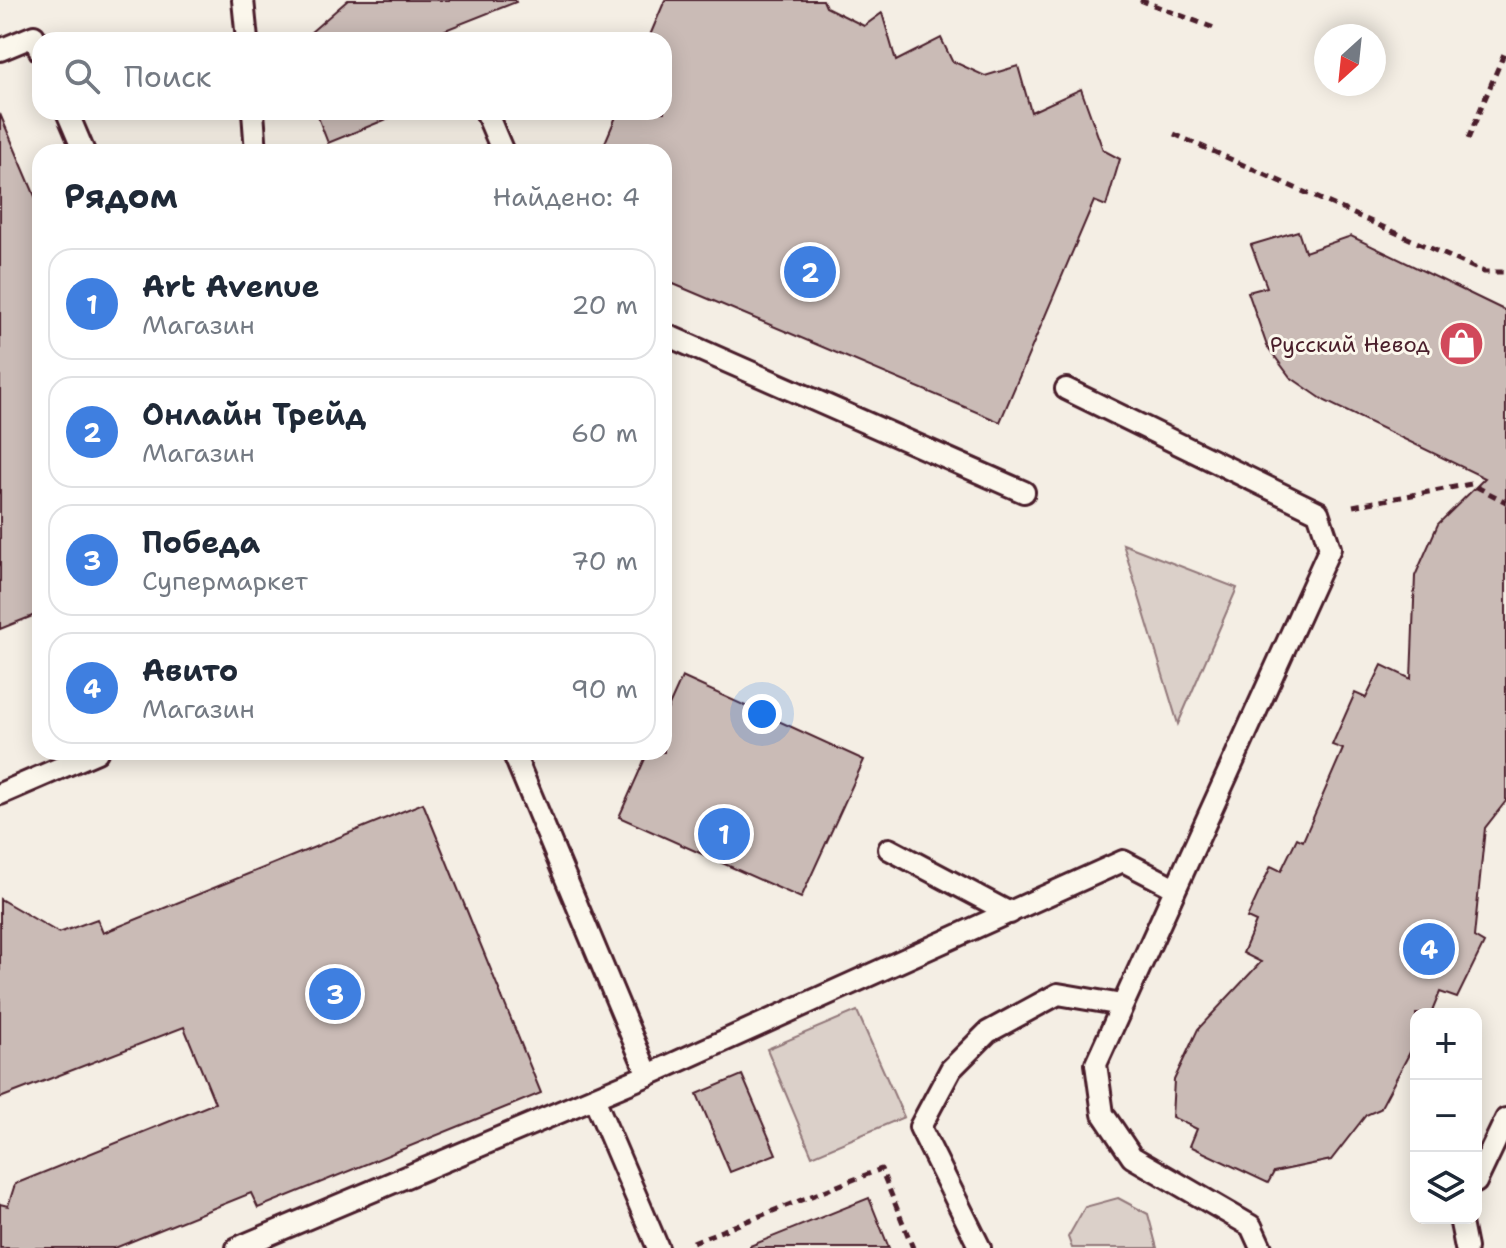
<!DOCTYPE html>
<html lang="ru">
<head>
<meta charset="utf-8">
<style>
	:root { --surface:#fff; --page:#f6f6f7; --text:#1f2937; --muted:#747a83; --line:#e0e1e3; --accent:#b45309 }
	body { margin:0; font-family:"Shantell Sans",sans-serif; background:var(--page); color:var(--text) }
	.controls { position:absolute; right:24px; bottom:24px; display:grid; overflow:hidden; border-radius:16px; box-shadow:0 4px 20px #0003 }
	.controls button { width:72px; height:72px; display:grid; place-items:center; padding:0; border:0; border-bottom:2px solid var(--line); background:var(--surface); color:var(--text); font:40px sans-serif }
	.compass { position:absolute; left:1314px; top:24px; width:72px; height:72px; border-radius:50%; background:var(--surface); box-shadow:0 4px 20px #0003; rotate:207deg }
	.you { position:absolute; left:762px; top:714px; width:28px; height:28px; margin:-20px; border:6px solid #fff; border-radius:50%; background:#1a73e8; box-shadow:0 0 0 12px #1a73e833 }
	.badge { display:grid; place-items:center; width:52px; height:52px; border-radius:50%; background:var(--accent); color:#fff; font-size:26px; font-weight:700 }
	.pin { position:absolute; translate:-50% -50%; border:4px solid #fff; box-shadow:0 2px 8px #0006 }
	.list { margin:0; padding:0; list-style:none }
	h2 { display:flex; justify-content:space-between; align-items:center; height:104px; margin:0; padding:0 32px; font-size:34px }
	h2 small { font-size:26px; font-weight:400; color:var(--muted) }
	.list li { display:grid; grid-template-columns:52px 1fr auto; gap:24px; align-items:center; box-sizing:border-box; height:112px; margin:0 16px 16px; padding:0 16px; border:2px solid var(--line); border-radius:24px }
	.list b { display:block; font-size:30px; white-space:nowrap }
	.list p { margin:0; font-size:26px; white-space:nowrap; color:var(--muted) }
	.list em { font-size:26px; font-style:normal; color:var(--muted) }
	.icon { flex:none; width:44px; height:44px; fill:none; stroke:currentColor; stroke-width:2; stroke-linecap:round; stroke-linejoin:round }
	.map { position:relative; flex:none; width:1506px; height:1248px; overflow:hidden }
	.search { position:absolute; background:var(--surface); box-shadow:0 4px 20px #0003; left:32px; top:32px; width:640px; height:88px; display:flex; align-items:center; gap:20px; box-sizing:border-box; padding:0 28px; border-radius:24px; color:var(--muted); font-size:30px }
	.panel { position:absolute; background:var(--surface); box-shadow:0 4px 20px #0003; left:32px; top:144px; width:640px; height:616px; border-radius:24px }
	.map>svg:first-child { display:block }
	.green { fill:#dbd0c9; stroke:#92787a; stroke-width:2 }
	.building { fill:#cabbb6; stroke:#4a1f2b; stroke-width:2 }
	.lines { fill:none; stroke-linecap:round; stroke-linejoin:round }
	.service-casing { stroke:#4a1f2b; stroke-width:26 }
	.path { stroke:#4a1f2b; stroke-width:5; stroke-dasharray:8 6; stroke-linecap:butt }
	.service { stroke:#fbf7ec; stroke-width:20 }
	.labels { text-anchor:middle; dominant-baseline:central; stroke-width:6; stroke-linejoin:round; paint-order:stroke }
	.poi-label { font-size:22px; fill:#4a1f2b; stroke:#fbf7ec; text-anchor:end }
</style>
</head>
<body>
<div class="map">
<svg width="1506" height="1248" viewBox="0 0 1506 1248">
	<rect width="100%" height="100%" fill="#f4eee4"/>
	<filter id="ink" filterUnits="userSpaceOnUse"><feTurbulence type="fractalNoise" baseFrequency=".0125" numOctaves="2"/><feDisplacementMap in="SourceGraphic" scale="16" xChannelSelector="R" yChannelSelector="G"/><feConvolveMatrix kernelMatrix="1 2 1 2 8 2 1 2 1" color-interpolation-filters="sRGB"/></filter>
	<g filter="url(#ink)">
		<g class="green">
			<polygon points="1123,544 1237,588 1178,724"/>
			<polygon points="857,1011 904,1117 812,1156 767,1049"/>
			<polygon points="1118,1198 1148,1214 1157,1248 1072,1248 1068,1237 1085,1207"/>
		</g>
		<g class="building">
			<polygon points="348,0 515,0 516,2 445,30 448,40 308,40 311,32"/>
			<polygon points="665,0 823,0 826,7 864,26 882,13 896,61 941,38 952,61 985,76 1018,66 1031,112 1081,89 1103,150 1120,159 1106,206 1094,201 1000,422 664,280 664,152 601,152 618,112 664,112 664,40 648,40"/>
			<polygon points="316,112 404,112 328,143"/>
			<polygon points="0,114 40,208 40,613 0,629"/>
			<polygon points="1298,231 1305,252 1351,236 1506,311 1506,801 1485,828 1474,937 1484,943 1457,998 1440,992 1431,1014 1416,1014 1416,1041 1380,1109 1366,1115 1331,1160 1274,1172 1268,1183 1190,1146 1197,1129 1172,1117 1174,1080 1198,1029 1261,962 1243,953 1256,922 1247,918 1271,866 1281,871 1297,838 1303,841 1343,749 1332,745 1355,693 1366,698 1382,665 1411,679 1415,576 1438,524 1485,478 1325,401 1290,377 1267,346 1248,292 1267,287 1251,245"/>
			<polygon points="682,677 864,760 801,898 619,817 648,752 664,752 664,717"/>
			<polygon points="423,803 541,1093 258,1208 251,1193 115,1248 0,1248 0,1204 8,1206 15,1184 215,1103 184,1027 0,1098 0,899 59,933 97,919 103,933"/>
			<polygon points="742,1075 776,1154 730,1172 697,1094"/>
			<polygon points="869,1198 889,1248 750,1248 750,1246"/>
		</g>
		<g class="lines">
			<defs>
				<g id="service">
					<polyline points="243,0 247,40"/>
					<polyline points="0,50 34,36 40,51"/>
					<polyline points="67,112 84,152"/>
					<polyline points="253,112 256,152"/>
					<polyline points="486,112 503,152"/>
					<polyline points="664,334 1024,492"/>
					<polyline points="1066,389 1318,512 1330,548 1096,1064 1103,1114 1132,1157 1251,1226 1261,1248"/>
					<polyline points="513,752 648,1075"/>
					<polyline points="0,794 97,752"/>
					<polyline points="889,849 1010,913"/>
					<polyline points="594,1098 658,1248"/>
					<polyline points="1476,1182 1506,1119"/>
					<polyline points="1460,1218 1466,1248"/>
					<polyline points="237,1248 648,1075 1123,861 1175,888"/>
					<polyline points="980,1248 920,1127 951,1069 988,1032 1058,994 1122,1005"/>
				</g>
			</defs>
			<use href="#service" class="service-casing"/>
			<g class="path">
				<polyline points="1140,0 1214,28"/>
				<polyline points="1174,134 1484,272 1506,272"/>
				<polyline points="1468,139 1506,49"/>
				<polyline points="1353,506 1471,484 1506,502"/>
				<polyline points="693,1242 881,1169 913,1248"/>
			</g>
			<use href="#service" class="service"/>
		</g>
	</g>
	<defs>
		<symbol id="shop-disc" viewBox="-11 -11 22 22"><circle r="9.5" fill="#d1495b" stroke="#fbf7ec"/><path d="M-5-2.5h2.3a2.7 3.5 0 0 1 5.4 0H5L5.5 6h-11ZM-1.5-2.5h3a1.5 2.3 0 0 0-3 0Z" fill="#fff"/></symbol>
	</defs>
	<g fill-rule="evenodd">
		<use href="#shop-disc" x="1436" y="318" width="51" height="51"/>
	</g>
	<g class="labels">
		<g class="poi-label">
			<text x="1430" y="344">Русский Невод</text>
		</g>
	</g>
</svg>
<div class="controls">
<button>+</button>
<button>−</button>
<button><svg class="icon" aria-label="layers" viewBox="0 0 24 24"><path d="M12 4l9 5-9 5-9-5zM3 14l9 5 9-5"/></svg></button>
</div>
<svg class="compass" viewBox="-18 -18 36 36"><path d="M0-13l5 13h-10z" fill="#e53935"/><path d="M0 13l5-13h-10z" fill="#747a83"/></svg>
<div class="you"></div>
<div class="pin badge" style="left:724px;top:834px;background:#3f7fe0">1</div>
<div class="pin badge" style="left:810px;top:272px;background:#3f7fe0">2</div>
<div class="pin badge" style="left:335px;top:994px;background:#3f7fe0">3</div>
<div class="pin badge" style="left:1429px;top:949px;background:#3f7fe0">4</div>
<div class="search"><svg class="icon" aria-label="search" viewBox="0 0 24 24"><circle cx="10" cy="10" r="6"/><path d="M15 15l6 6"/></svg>Поиск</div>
<section class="panel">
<h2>Рядом<small>Найдено: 4</small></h2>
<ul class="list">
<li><span class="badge" style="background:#3f7fe0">1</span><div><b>Art Avenue</b><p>Магазин</p></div><em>20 m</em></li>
<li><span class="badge" style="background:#3f7fe0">2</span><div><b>Онлайн Трейд</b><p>Магазин</p></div><em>60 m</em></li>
<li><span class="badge" style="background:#3f7fe0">3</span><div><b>Победа</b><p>Супермаркет</p></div><em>70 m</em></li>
<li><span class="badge" style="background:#3f7fe0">4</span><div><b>Авито</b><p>Магазин</p></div><em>90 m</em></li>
</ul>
</section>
</div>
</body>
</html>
